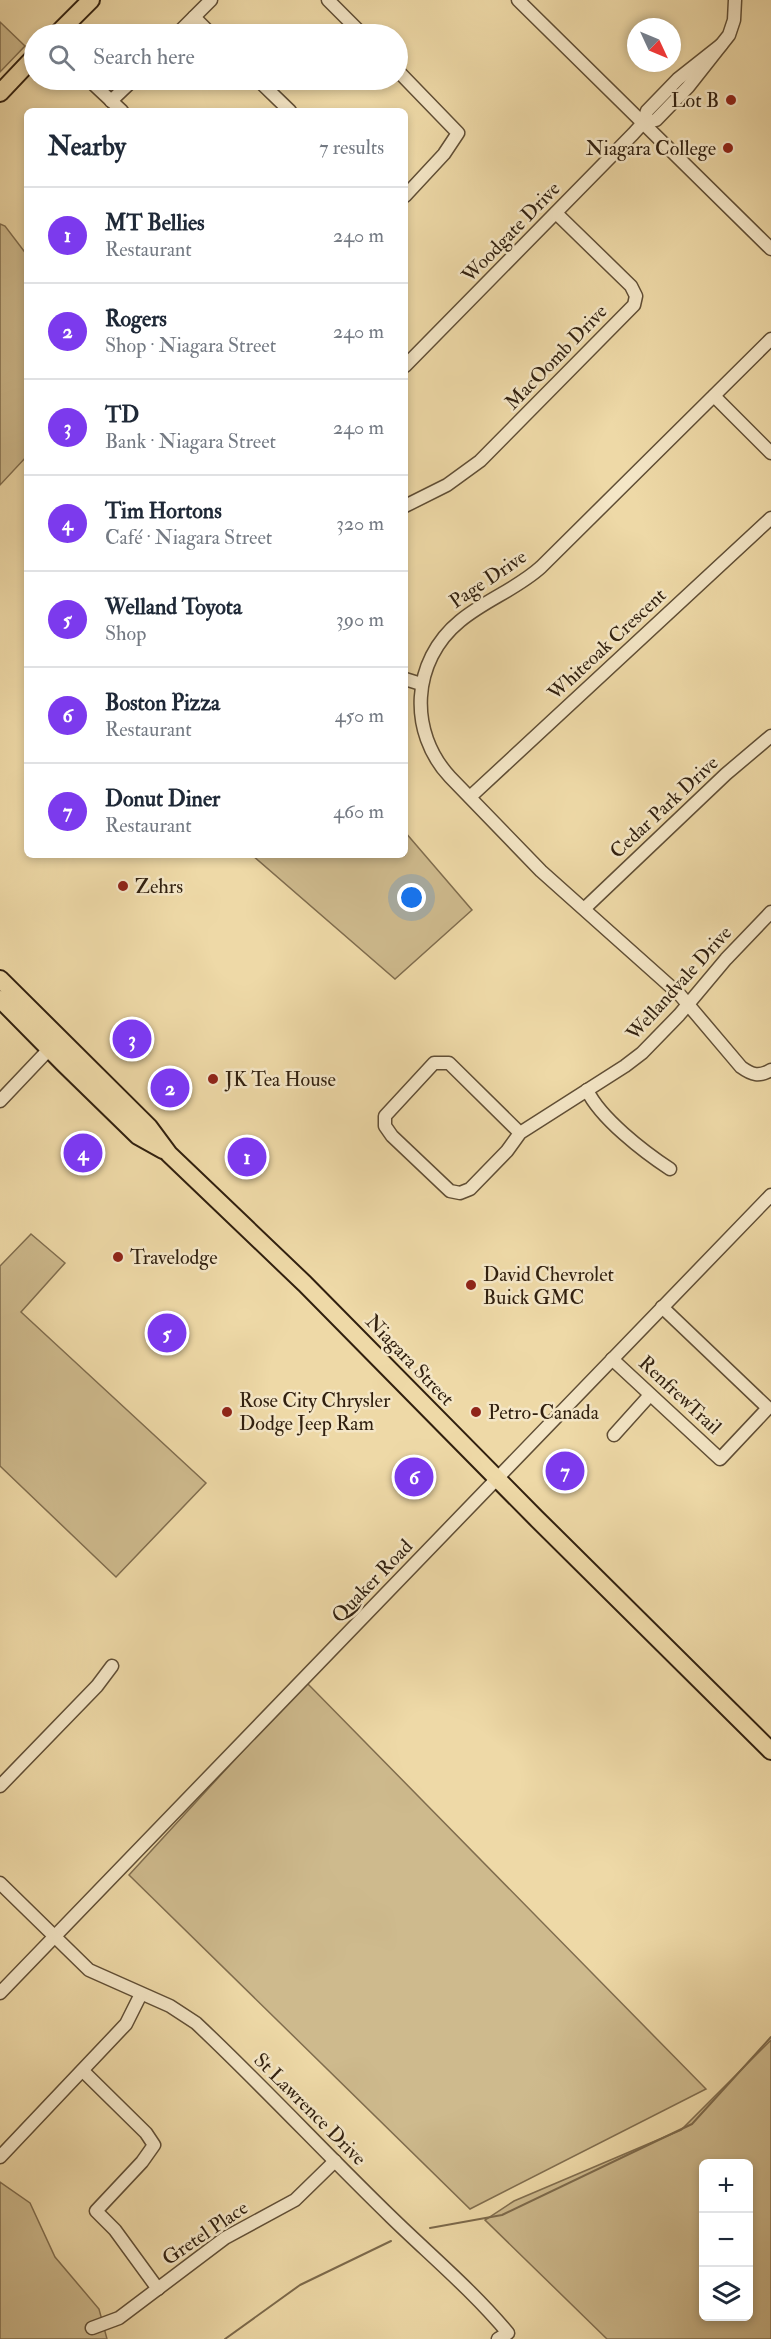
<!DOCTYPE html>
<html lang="en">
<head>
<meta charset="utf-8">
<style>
	:root { --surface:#fff; --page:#f6f6f7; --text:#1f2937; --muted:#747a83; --line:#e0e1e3; --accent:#7c3aed }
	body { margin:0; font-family:"IM FELL Double Pica",serif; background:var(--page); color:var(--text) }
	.controls { position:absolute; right:18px; bottom:18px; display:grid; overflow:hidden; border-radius:9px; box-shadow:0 3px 9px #0003 }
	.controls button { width:54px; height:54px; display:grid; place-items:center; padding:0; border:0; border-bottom:2px solid var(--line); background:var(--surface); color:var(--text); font:30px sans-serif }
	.compass { position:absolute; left:627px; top:18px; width:54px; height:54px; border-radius:50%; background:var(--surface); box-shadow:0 3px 9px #0003; rotate:134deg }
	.you { position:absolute; left:412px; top:898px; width:21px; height:21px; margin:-15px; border:4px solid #fff; border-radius:50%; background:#1a73e8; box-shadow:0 0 0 9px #1a73e833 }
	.badge { display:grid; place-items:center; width:39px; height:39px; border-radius:50%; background:var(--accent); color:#fff; font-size:20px; font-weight:700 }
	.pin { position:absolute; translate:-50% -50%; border:3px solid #fff; box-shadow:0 2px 6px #0006 }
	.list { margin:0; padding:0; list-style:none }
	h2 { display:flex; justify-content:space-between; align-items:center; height:78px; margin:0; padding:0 24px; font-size:26px }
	h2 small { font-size:20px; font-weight:400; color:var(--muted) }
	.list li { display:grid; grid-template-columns:39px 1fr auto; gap:18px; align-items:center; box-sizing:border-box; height:96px; padding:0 24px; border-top:2px solid var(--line) }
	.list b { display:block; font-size:22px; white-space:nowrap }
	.list p { margin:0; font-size:20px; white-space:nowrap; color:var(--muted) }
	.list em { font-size:20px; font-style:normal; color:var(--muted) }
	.icon { flex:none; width:33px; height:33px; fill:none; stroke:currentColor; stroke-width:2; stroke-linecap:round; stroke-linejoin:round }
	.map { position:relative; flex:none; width:771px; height:2339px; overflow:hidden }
	.search { position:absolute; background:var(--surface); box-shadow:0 3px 9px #0003; left:24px; top:24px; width:384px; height:66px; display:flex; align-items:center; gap:15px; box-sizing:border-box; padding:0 21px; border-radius:33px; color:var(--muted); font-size:22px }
	.panel { position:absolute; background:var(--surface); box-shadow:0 3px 9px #0003; left:24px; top:108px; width:384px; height:750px; border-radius:9px }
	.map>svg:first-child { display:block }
	.green { fill:#ceba8d; stroke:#806d4e; stroke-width:1.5; fill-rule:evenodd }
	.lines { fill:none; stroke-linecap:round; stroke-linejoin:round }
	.stream { stroke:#7c694b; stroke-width:2 }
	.minor-casing { stroke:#604e35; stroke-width:15 }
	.major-casing { stroke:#31200f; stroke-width:20 }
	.minor { stroke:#f4e6c6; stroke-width:12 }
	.major { stroke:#eed9a7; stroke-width:16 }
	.poi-dot { fill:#8f2418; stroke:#f4e6c6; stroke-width:2 }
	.labels { text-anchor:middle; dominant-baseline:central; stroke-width:5; stroke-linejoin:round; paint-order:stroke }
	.poi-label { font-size:20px; fill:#31200f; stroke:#f4e6c6; text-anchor:start }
	.street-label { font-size:20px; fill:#31200f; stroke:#f4e6c6 }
</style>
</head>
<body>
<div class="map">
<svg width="771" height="2339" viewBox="0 0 771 2339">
	<rect width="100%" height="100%" fill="#eed9a7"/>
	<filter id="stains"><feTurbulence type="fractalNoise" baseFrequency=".00333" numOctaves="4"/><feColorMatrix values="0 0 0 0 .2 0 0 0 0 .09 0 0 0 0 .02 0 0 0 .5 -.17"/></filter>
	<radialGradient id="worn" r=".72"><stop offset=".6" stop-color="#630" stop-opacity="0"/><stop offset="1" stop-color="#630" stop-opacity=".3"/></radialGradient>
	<g class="green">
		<polygon points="0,22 25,46 0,72"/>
		<polygon points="0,224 5,226 27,255 27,456 0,485"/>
		<polygon points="405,832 472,910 395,979 252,855 405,855"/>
		<polygon points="31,1234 65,1263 21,1312 206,1483 116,1577 0,1466 0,1266"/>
		<polygon points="306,1682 706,2089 470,2209 129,1875"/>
		<path d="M771 2040V2339H607L485 2220 514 2201 681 2130ZM704 2164H748V2316H704Z"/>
		<polygon points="0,2182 30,2203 55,2257 99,2309 107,2339 0,2339"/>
	</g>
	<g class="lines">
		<g class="stream">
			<polyline points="430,2228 502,2215 692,2124 771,2037"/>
			<polyline points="225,2339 300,2285 391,2241"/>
		</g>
		<defs>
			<g id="minor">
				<polyline points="328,0 362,34"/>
				<polyline points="518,0 771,249"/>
				<polyline points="194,17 211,34"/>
				<polyline points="177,34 211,0"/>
				<polyline points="398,71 458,133 444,154 405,196"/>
				<polyline points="89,80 122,111"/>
				<polyline points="258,80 290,111"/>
				<polyline points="111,101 133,80"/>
				<polyline points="643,123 656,120 688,87 729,35 734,20 735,0"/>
				<path d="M771 339 541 567C517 589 485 600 460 621 411 661 408 732 450 777L541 871 680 995 741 1067C752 1075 759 1077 771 1070"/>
				<polyline points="405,366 633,134 643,123 647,111 678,79 721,45"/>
				<polyline points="714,396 771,453"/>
				<polyline points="405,506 447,485 480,461 634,305 636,296 631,286 556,213"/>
				<polyline points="405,679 421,684"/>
				<polyline points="470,797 771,518"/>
				<polyline points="585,908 726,774 771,736"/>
				<path d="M587 1090C600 1118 644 1152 670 1169"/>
				<polyline points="0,1101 55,1043"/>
				<polyline points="520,1133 449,1063 434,1063 385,1116 385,1126 392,1136 450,1191 460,1193 470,1189 507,1151 520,1133 625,1066 642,1053 679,1015 726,959 771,912"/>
				<polyline points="612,1359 720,1459 768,1408 662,1307"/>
				<polyline points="614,1435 650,1395"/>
				<polyline points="0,1786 97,1686 112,1666"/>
				<path d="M0 1883 89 1970 170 2006 196 2023C263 2086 325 2153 391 2217 430 2255 472 2290 508 2333L498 2339"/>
				<polyline points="0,1993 771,1195"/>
				<polyline points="83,2071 146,2133 154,2145 142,2162 96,2211 115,2230 158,2289"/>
				<polyline points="0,2157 126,2024 141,1994"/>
				<polyline points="92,2328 119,2318 225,2238 295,2200 335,2161"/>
			</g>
			<g id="major">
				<polyline points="57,34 91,0"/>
				<polyline points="0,93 34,57"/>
				<polyline points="0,979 149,1127 169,1154 305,1284 536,1518 771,1751"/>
				<polyline points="0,999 64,1064 138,1136 163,1150"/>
			</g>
		</defs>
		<use href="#minor" class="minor-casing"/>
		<use href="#major" class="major-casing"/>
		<use href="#minor" class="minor"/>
		<use href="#major" class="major"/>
	</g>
	<g class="poi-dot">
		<circle cx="731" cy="100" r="6"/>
		<circle cx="728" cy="148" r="6"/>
		<circle cx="123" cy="886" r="6"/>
		<circle cx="213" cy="1079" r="6"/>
		<circle cx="118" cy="1257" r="6"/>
		<circle cx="471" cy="1285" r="6"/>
		<circle cx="227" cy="1412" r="6"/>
		<circle cx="476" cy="1412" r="6"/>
	</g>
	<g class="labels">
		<g class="poi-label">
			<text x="719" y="100" text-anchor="end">Lot B</text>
			<text x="716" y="148" text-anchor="end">Niagara College</text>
			<text x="135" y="886">Zehrs</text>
			<text x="225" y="1079">JK Tea House</text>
			<text x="130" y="1257">Travelodge</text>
			<text x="483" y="1274">David Chevrolet<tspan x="483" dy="23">Buick GMC</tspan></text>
			<text x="239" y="1400">Rose City Chrysler<tspan x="239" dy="23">Dodge Jeep Ram</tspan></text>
			<text x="488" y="1412">Petro-Canada</text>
		</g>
		<g class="street-label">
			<text transform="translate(511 232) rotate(-46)">Woodgate Drive</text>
			<text transform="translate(556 357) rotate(-46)">MacOomb Drive</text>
			<text transform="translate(488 579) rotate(-34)">Page Drive</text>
			<text transform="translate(607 644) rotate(-43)">Whiteoak Crescent</text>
			<text transform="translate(664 807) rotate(-43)">Cedar Park Drive</text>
			<text transform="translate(679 983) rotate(-48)">Wellandvale Drive</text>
			<text transform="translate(410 1360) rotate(46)">Niagara Street</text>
			<text transform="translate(680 1395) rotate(43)">RenfrewTrail</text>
			<text transform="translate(372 1581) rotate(-46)">Quaker Road</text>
			<text transform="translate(310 2109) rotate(45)">St Lawrence Drive</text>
			<text transform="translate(205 2233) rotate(-34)">Gretel Place</text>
		</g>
	</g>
	<rect width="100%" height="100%" filter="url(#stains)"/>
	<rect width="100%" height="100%" fill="url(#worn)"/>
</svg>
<div class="controls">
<button>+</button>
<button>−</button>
<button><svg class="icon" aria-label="layers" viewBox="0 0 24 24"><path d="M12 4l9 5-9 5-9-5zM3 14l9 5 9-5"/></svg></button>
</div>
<svg class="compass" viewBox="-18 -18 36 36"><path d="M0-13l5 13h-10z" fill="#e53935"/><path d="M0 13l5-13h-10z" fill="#747a83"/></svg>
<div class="you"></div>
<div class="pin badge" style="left:247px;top:1157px">1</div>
<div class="pin badge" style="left:170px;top:1088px">2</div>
<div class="pin badge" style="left:132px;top:1039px">3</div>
<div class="pin badge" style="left:83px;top:1153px">4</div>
<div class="pin badge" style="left:167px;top:1333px">5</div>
<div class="pin badge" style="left:414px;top:1477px">6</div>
<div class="pin badge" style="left:565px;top:1471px">7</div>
<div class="search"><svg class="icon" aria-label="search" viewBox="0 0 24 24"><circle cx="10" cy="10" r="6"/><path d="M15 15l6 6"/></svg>Search here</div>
<section class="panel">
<h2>Nearby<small>7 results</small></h2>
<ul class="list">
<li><span class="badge">1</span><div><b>MT Bellies</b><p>Restaurant</p></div><em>240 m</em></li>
<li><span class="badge">2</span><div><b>Rogers</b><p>Shop · Niagara Street</p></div><em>240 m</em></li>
<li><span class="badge">3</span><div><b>TD</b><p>Bank · Niagara Street</p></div><em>240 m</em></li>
<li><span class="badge">4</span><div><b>Tim Hortons</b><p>Café · Niagara Street</p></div><em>320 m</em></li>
<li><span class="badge">5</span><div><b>Welland Toyota</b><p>Shop</p></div><em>390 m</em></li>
<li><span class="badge">6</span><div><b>Boston Pizza</b><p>Restaurant</p></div><em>450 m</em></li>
<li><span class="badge">7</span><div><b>Donut Diner</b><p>Restaurant</p></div><em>460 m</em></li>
</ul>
</section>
</div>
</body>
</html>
